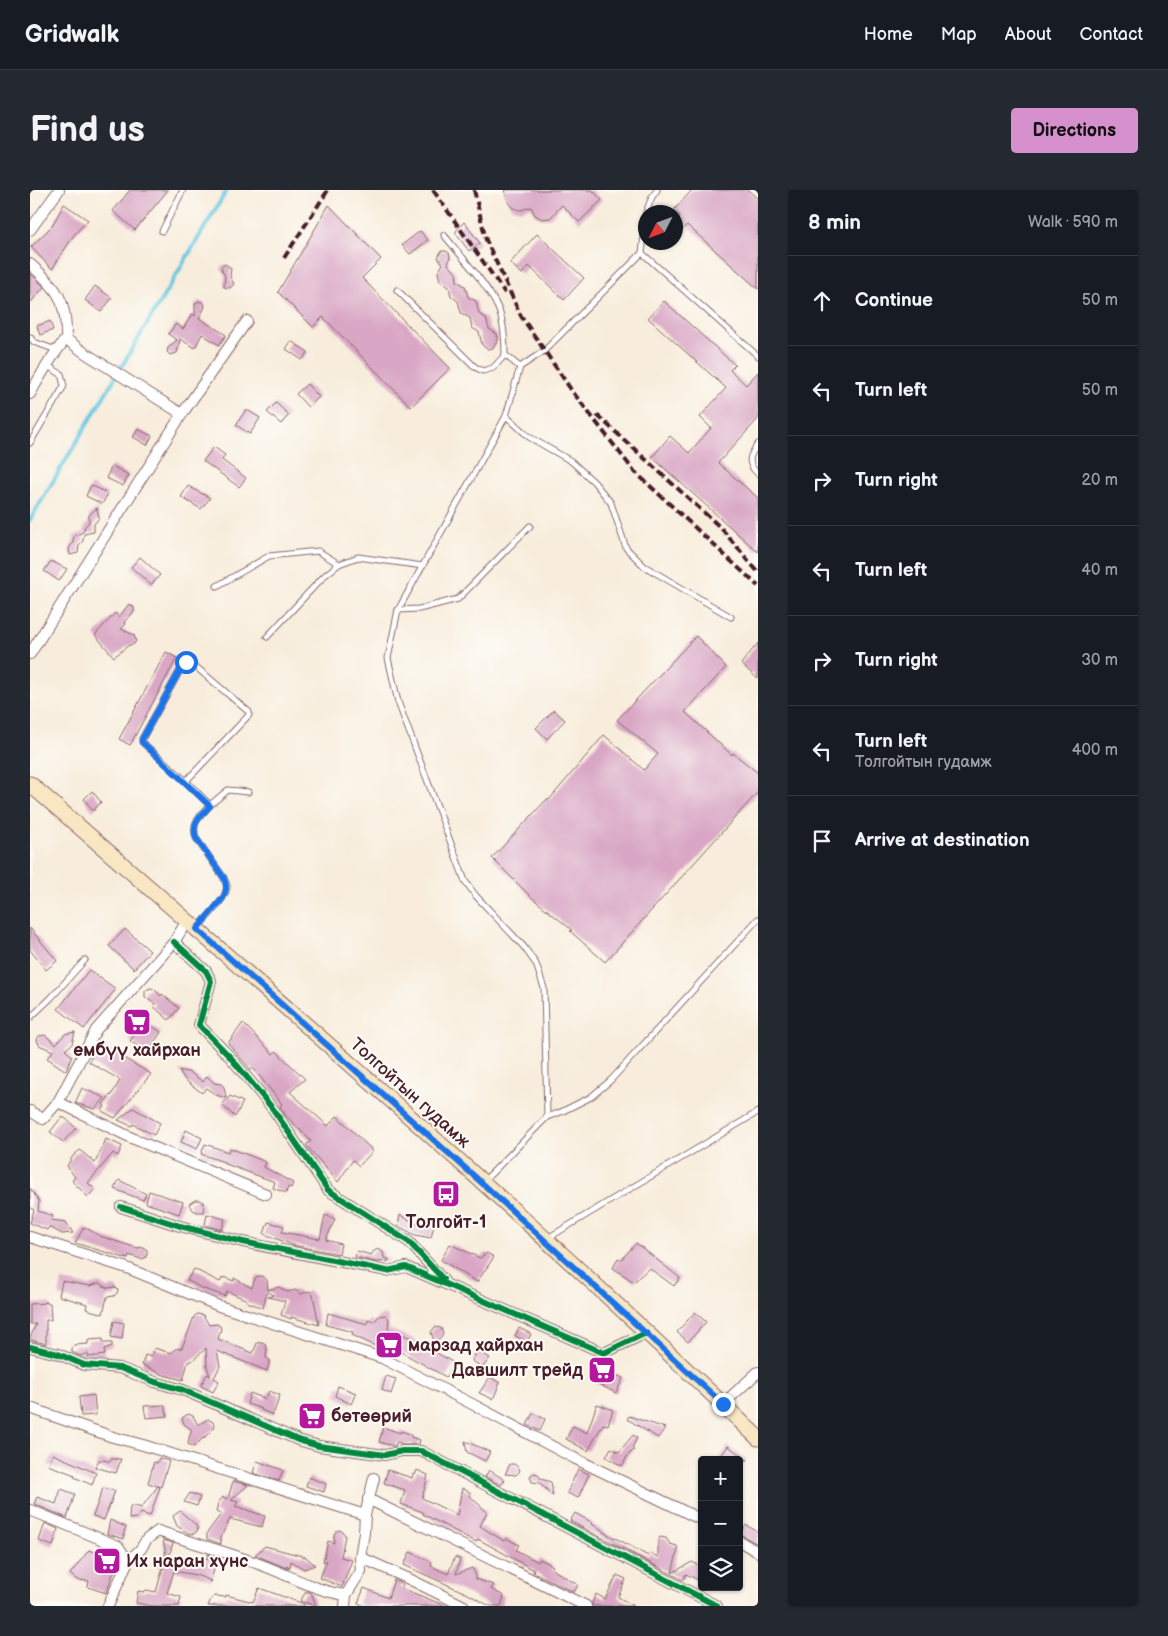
<!DOCTYPE html>
<html lang="en">
<head>
<meta charset="utf-8">
<style>
	:root { --surface:#171b24; --page:#242831; --text:#f1f3f6; --muted:#9ea1a6; --line:#363941; --accent:#d690ce }
	body { margin:0; font-family:"Balsamiq Sans",sans-serif; background:var(--page); color:var(--text) }
	.controls { position:absolute; right:15px; bottom:15px; display:grid; overflow:hidden; border-radius:5px; box-shadow:0 1px 4px #0004 }
	.controls button { width:45px; height:45px; display:grid; place-items:center; padding:0; border:0; border-bottom:1px solid var(--line); background:var(--surface); color:var(--text); font:25px sans-serif }
	.compass { position:absolute; left:608px; top:15px; width:45px; height:45px; border-radius:50%; background:var(--surface); box-shadow:0 1px 4px #0004; rotate:228deg }
	.stop { position:absolute; width:15px; height:15px; margin:-11px; border:4px solid #1a73e8; border-radius:50%; background:#fff }
	.stop.end { background:#1a73e8; border-color:#fff; box-shadow:0 1px 5px #0008 }
	.list { margin:0; padding:0; list-style:none }
	h2 { display:flex; justify-content:space-between; align-items:center; height:65px; margin:0; padding:0 20px; font-size:21px }
	h2 small { font-size:16px; font-weight:400; color:var(--muted) }
	.list li { display:grid; grid-template-columns:32px 1fr auto; gap:15px; align-items:center; box-sizing:border-box; height:90px; padding:0 20px; border-top:1px solid var(--line) }
	.list b { display:block; font-size:19px; white-space:nowrap }
	.list p { margin:0; font-size:16px; white-space:nowrap; color:var(--muted) }
	.list em { font-size:16px; font-style:normal; color:var(--muted) }
	.icon { flex:none; width:28px; height:28px; fill:none; stroke:currentColor; stroke-width:2; stroke-linecap:round; stroke-linejoin:round }
	.map { position:relative; flex:none; width:728px; height:1416px; overflow:hidden; border-radius:5px }
	header { display:flex; align-items:center; gap:30px; box-sizing:border-box; height:70px; padding:0 25px; background:var(--surface); border-bottom:1px solid var(--line) }
	header strong { font-size:24px }
	nav { display:flex; gap:28px; margin-inline-start:auto; font-size:18px }
	.intro { display:flex; align-items:center; justify-content:space-between; box-sizing:border-box; height:120px; padding:0 30px }
	h1 { margin:0; font-size:35px }
	.button { padding:12px 22px; border-radius:5px; background:var(--accent); color:#111; font-size:18px; font-weight:700 }
	main { display:flex; gap:30px; padding:0 30px }
	aside { flex:1; background:var(--surface); border-radius:5px; box-shadow:0 1px 4px #0004 }
	.map>svg:first-child { display:block }
	.lines { fill:none; stroke-linecap:round; stroke-linejoin:round }
	.stream { stroke:#63c7e1; stroke-width:4 }
	.building { fill:#d9a7c5 }
	.lane-casing { stroke:#876769; stroke-width:7 }
	.street-casing { stroke:#876769; stroke-width:12 }
	.secondary-casing { stroke:#876769; stroke-width:17 }
	.lane { stroke:#fff; stroke-width:5 }
	.street { stroke:#fff; stroke-width:10 }
	.secondary { stroke:#f9e7c3; stroke-width:15 }
	.rail { stroke:#4a1f2b; stroke-width:4; stroke-dasharray:8 4; stroke-linecap:butt }
	.cycleway-casing { stroke:#fdfcf7; stroke-width:9 }
	.cycleway { stroke:#00873e; stroke-width:6 }
	.route { stroke:#1a73e8; stroke-width:6 }
	.labels { text-anchor:middle; dominant-baseline:central; stroke-width:4; stroke-linejoin:round; paint-order:stroke }
	.poi-label { font-size:18px; font-weight:bold; fill:#4a1f2b; stroke:#fdfcf7; text-anchor:start }
	.street-label { font-size:18px; fill:#4a1f2b; stroke:#fdfcf7 }
</style>
</head>
<body>
<header>
<strong>Gridwalk</strong>
<nav><a>Home</a><a>Map</a><a>About</a><a>Contact</a></nav>
</header>
<div class="intro"><h1>Find us</h1><a class="button">Directions</a></div>
<main>
<div class="map">
<svg width="728" height="1416" viewBox="0 0 728 1416">
	<rect width="100%" height="100%" fill="#fdfcf7"/>
	<filter id="ink" filterUnits="userSpaceOnUse"><feTurbulence type="fractalNoise" baseFrequency=".02" numOctaves="2"/><feDisplacementMap in="SourceGraphic" scale="10" xChannelSelector="R" yChannelSelector="G"/><feConvolveMatrix kernelMatrix="1 2 1 2 8 2 1 2 1" color-interpolation-filters="sRGB"/></filter>
	<filter id="wash" filterUnits="userSpaceOnUse"><feTurbulence type="fractalNoise" baseFrequency=".0096" numOctaves="4" result="noise"/><feDisplacementMap in="SourceGraphic" scale="20" xChannelSelector="R" yChannelSelector="G"/><feGaussianBlur stdDeviation="1.12" result="paint"/><feColorMatrix in="noise" values="0 0 0 0 0 0 0 0 0 0 0 0 0 0 0 0 0 1.4 0 .05"/><feComposite in="paint" operator="in"/></filter>
	<g filter="url(#wash)">
		<rect width="100%" height="100%" fill="#f8eddc"/>
		<g class="lines">
			<polyline class="stream" points="0,330 197,0"/>
		</g>
		<g id="blocks">
			<g class="building">
				<polygon points="100,0 138,0 105,40 83,21"/>
				<polygon points="474,0 562,0 572,10 549,32 532,15 520,28 512,29 505,25 501,17 491,20 483,18 479,14"/>
				<polygon points="662,0 718,0 728,9 728,99 657,35 651,41 646,36 646,31 650,26 644,20"/>
				<polygon points="34,14 58,30 44,45 22,79 1,57 22,36"/>
				<polygon points="299,15 351,69 332,88 420,178 381,217 293,127 283,137 248,102"/>
				<polygon points="434,32 450,53 439,61 426,44 426,41"/>
				<polygon points="390,41 398,50 380,64 372,55"/>
				<polygon points="507,44 554,88 534,110 499,76 492,84 480,73"/>
				<polygon points="411,61 416,61 419,63 420,67 418,74 426,83 427,91 435,96 438,107 446,111 449,124 456,128 459,139 467,144 468,150 463,158 457,159 452,155 449,142 442,138 440,128 431,123 428,111 421,106 419,97 410,91 408,82 413,74 408,68"/>
				<polygon points="195,74 201,78 200,87 204,94 200,98 194,97 194,95 195,86 191,79 192,76"/>
				<polygon points="0,83 14,97 0,113"/>
				<polygon points="65,96 82,108 71,122 55,110"/>
				<polygon points="169,111 174,113 175,117 169,128 196,145 189,155 172,144 165,158 150,149 147,163 140,165 137,162 138,158 147,150 138,144 146,134 153,139 162,124 165,126 165,114"/>
				<polygon points="634,111 705,175 700,180 716,195 728,182 728,229 688,273 728,308 728,362 622,267 640,246 659,263 681,238 670,227 696,198 618,128"/>
				<polygon points="20,131 23,140 10,145 7,136"/>
				<polygon points="261,151 278,162 272,170 256,159"/>
				<polygon points="277,194 289,207 278,217 266,204"/>
				<polygon points="246,213 259,225 251,234 237,222"/>
				<polygon points="215,221 219,221 230,228 220,244 206,235"/>
				<polygon points="108,239 122,246 117,255 103,247"/>
				<polygon points="184,257 195,265 192,270 216,288 209,297 173,271"/>
				<polygon points="82,276 99,285 93,296 76,288"/>
				<polygon points="61,295 78,304 72,314 56,306"/>
				<polygon points="158,296 180,308 171,319 151,307"/>
				<polygon points="67,318 69,328 64,334 64,342 54,344 53,351 49,355 48,363 40,365 39,359 43,352 44,346 53,342 55,336 59,332 59,325"/>
				<polygon points="110,367 130,385 121,395 101,377"/>
				<polygon points="21,371 37,379 29,391 14,381"/>
				<polygon points="99,414 104,417 104,422 94,432 96,434 91,439 104,445 106,451 104,454 99,455 84,467 65,445 85,423 89,427"/>
				<polygon points="666,446 696,477 655,522 702,565 703,563 728,583 728,602 575,772 540,741 542,740 501,707 462,668 517,609 519,610 574,545 614,580 628,564 587,530"/>
				<polygon points="728,453 728,489 711,474"/>
				<polygon points="136,462 147,468 100,555 89,549"/>
				<polygon points="524,520 535,530 517,549 506,538"/>
				<polygon points="62,601 71,612 63,621 54,609"/>
				<polygon points="0,738 27,771 16,780 0,760"/>
				<polygon points="95,739 120,761 104,779 79,756"/>
				<polygon points="59,780 86,799 54,839 28,819"/>
				<polygon points="120,798 124,799 131,806 132,804 149,818 139,830 123,816 125,814 115,807 115,801"/>
				<polygon points="213,833 243,864 246,861 275,889 260,902 298,936 307,926 343,961 329,976 323,970 308,992 276,955 281,951 256,926 250,916 252,914 223,878 221,880 198,853"/>
				<polygon points="119,834 131,842 117,863 100,851 111,836"/>
				<polygon points="45,842 42,854 35,860 42,866 36,881 17,868 23,861 9,855 7,850 9,846 15,845 26,854 35,844"/>
				<polygon points="68,853 121,884 85,928 72,921 75,916 73,914 80,905 81,906 90,890 59,872"/>
				<polygon points="149,880 161,883 173,892 177,886 184,893 191,894 194,897 196,908 186,905 176,898 172,903 155,890"/>
				<polygon points="52,898 75,908 65,919 45,913"/>
				<polygon points="200,906 213,912 205,927 192,915"/>
				<polygon points="103,918 130,933 124,945 103,934 102,936 88,930"/>
				<polygon points="31,928 35,928 46,938 33,952 20,942"/>
				<polygon points="156,940 172,948 167,959 151,952"/>
				<polygon points="76,949 92,956 88,966 83,963 58,993 65,999 58,1007 42,991 45,987 37,976 43,966 50,960 65,973"/>
				<polygon points="175,954 198,962 200,958 236,972 234,977 263,993 261,998 258,997 256,1003 243,998 245,992 193,973 194,972 171,964"/>
				<polygon points="89,990 116,1004 113,1010 84,999"/>
				<polygon points="0,998 9,1011 8,1021 23,1026 21,1030 36,1032 43,1043 32,1044 19,1037 17,1040 0,1033 4,1020 0,1017"/>
				<polygon points="119,1001 153,1012 149,1024 116,1013"/>
				<polygon points="165,1010 169,1010 173,1012 174,1022 167,1022 163,1020 159,1014"/>
				<polygon points="177,1024 195,1029 192,1040 175,1035"/>
				<polygon points="295,1025 305,1029 296,1050 311,1054 309,1064 263,1055 234,1044 238,1032 254,1036 252,1042 290,1049"/>
				<polygon points="370,1025 387,1034 404,1035 401,1048 385,1045 368,1036"/>
				<polygon points="54,1037 70,1046 107,1058 113,1057 117,1060 117,1065 115,1068 111,1069 99,1065 98,1069 45,1053"/>
				<polygon points="606,1053 650,1088 644,1096 619,1078 604,1092 583,1078 588,1068 591,1070"/>
				<polygon points="420,1054 450,1068 457,1063 464,1067 447,1092 411,1070"/>
				<polygon points="348,1059 353,1062 354,1068 359,1069 359,1071 346,1072 325,1067 327,1061 341,1065 344,1061"/>
				<polygon points="164,1079 190,1092 193,1087 204,1091 204,1088 222,1098 225,1088 228,1086 232,1086 237,1090 238,1100 249,1097 257,1102 265,1100 271,1104 279,1101 283,1105 289,1135 261,1127 261,1129 251,1125 255,1111 238,1107 243,1105 237,1101 233,1118 217,1112 217,1110 197,1101 195,1106 171,1098 157,1090"/>
				<polygon points="32,1091 60,1096 69,1093 77,1098 85,1097 88,1100 87,1103 84,1106 77,1107 73,1124 56,1119 57,1114 29,1106"/>
				<polygon points="16,1111 16,1113 20,1113 21,1130 16,1130 16,1154 1,1150 0,1148 6,1134 0,1134 0,1114 15,1113"/>
				<polygon points="665,1122 676,1132 658,1152 647,1142"/>
				<polygon points="298,1123 337,1134 338,1130 344,1132 349,1126 355,1125 359,1129 358,1139 381,1148 424,1173 416,1187 355,1153 352,1159 322,1145 323,1142 296,1135"/>
				<polygon points="167,1124 173,1125 179,1135 187,1134 190,1136 191,1139 188,1149 223,1163 227,1153 231,1152 234,1153 237,1158 236,1168 240,1170 237,1181 187,1161 190,1176 184,1188 189,1191 183,1202 171,1196 177,1184 180,1186 177,1177 176,1158 163,1170 158,1172 153,1190 134,1185 112,1175 115,1165 121,1167 124,1158 141,1163 145,1159 152,1158 164,1127"/>
				<polygon points="84,1131 94,1133 92,1149 81,1147"/>
				<polygon points="405,1137 411,1138 413,1143 411,1148 404,1151 401,1142"/>
				<polygon points="489,1138 501,1144 497,1152 485,1146"/>
				<polygon points="73,1149 73,1153 82,1153 82,1156 74,1159 75,1165 58,1167 58,1163 50,1166 42,1162 42,1158 45,1155 58,1154 58,1150"/>
				<polygon points="447,1161 460,1168 453,1177 442,1171"/>
				<polygon points="568,1176 593,1188 586,1203 562,1191"/>
				<polygon points="356,1186 366,1189 361,1204 352,1200"/>
				<polygon points="460,1187 470,1193 463,1209 449,1203"/>
				<polygon points="308,1196 326,1203 321,1214 305,1206"/>
				<polygon points="239,1201 250,1205 243,1225 231,1220 232,1219 217,1214 220,1203 236,1209"/>
				<polygon points="64,1205 66,1225 51,1226 49,1207"/>
				<polygon points="567,1214 583,1220 578,1235 573,1234 558,1261 536,1249 543,1236 557,1243"/>
				<polygon points="134,1215 138,1226 116,1228 114,1216"/>
				<polygon points="503,1223 515,1229 510,1241 497,1235"/>
				<polygon points="158,1224 163,1226 168,1235 178,1229 183,1232 185,1236 183,1239 174,1248 174,1249 173,1248 164,1257 158,1254 159,1248 162,1240 154,1234 152,1228"/>
				<polygon points="599,1226 635,1238 628,1248 597,1229"/>
				<polygon points="353,1237 370,1243 371,1241 380,1244 381,1247 390,1250 389,1254 373,1254 367,1252 365,1256 363,1256 349,1252"/>
				<polygon points="603,1245 607,1248 602,1258 604,1260 598,1265 592,1276 576,1267 581,1258 589,1262"/>
				<polygon points="435,1251 460,1262 455,1271 437,1262"/>
				<polygon points="698,1256 718,1270 688,1270"/>
				<polygon points="23,1264 66,1283 62,1295 44,1287 45,1285 18,1275"/>
				<polygon points="129,1268 139,1271 131,1297 118,1293 124,1272 127,1273"/>
				<polygon points="80,1269 91,1269 86,1283 65,1277 69,1270 74,1270 80,1272"/>
				<polygon points="227,1271 253,1280 249,1291 223,1283"/>
				<polygon points="480,1274 484,1274 489,1278 490,1281 486,1285 475,1284"/>
				<polygon points="548,1279 559,1284 548,1308 537,1303"/>
				<polygon points="358,1280 382,1288 383,1284 385,1285 387,1280 398,1285 392,1308 427,1325 432,1298 441,1303 440,1306 457,1322 450,1336 474,1351 476,1348 489,1355 486,1360 508,1372 510,1369 523,1376 522,1379 548,1395 544,1402 503,1382 504,1380 448,1349 446,1352 393,1324 393,1322 371,1314 375,1300 354,1293"/>
				<polygon points="459,1280 475,1290 471,1295 455,1287"/>
				<polygon points="504,1283 508,1284 511,1289 521,1292 523,1306 510,1293 502,1292 500,1286"/>
				<polygon points="279,1287 296,1294 294,1302 276,1296"/>
				<polygon points="203,1291 218,1295 201,1310 208,1312 205,1316 235,1326 232,1337 200,1329 191,1347 191,1354 177,1349 177,1343 191,1324 186,1322 188,1313 193,1307 198,1309"/>
				<polygon points="128,1296 130,1297 120,1326 111,1323 107,1328 99,1329 100,1316 106,1316 111,1318"/>
				<polygon points="73,1298 85,1301 74,1330 63,1326"/>
				<polygon points="31,1299 45,1304 37,1328 4,1314 7,1307 26,1314"/>
				<polygon points="160,1303 170,1307 167,1316 154,1312"/>
				<polygon points="150,1321 166,1335 168,1340 164,1344 158,1343 147,1336 143,1326"/>
				<polygon points="545,1323 563,1333 562,1334 574,1341 573,1342 595,1353 618,1366 620,1363 628,1367 628,1350 630,1347 636,1348 640,1354 647,1356 648,1359 642,1383 662,1372 672,1377 672,1392 656,1384 653,1390 540,1331"/>
				<polygon points="80,1330 96,1337 94,1342 94,1349 77,1344"/>
				<polygon points="15,1333 28,1339 23,1356 9,1351"/>
				<polygon points="716,1335 728,1342 728,1351 726,1353 710,1344"/>
				<polygon points="308,1340 312,1341 315,1345 311,1367 322,1370 312,1397 290,1388 297,1370 293,1372 298,1351 304,1353 304,1344"/>
				<polygon points="133,1350 143,1353 139,1366 170,1374 172,1367 178,1369 178,1364 188,1367 180,1393 179,1390 166,1385 144,1381 137,1403 151,1407 149,1416 122,1416 106,1413 108,1401 114,1402 116,1400 126,1402 133,1377 125,1375 128,1368 136,1365"/>
				<polygon points="235,1356 276,1367 285,1375 274,1379 261,1371 260,1377 256,1375 259,1379 225,1365"/>
				<polygon points="70,1358 84,1366 83,1367 88,1371 89,1375 84,1382 76,1403 58,1397 59,1391 47,1390 40,1384 59,1360 68,1363"/>
				<polygon points="380,1362 402,1372 401,1376 418,1384 425,1367 430,1369 426,1384 442,1378 445,1383 445,1389 464,1395 461,1399 474,1406 471,1416 461,1416 454,1413 438,1404 374,1375"/>
				<polygon points="587,1385 596,1389 588,1407 604,1416 563,1416 562,1413 566,1404 575,1409"/>
				<polygon points="364,1390 373,1394 371,1398 416,1416 334,1416 328,1413 334,1398 358,1408"/>
				<polygon points="229,1398 274,1414 274,1416 178,1416 181,1409 184,1406 196,1407 196,1405 223,1412"/>
				<polygon points="276,1402 279,1402 282,1404 286,1416 270,1411"/>
			</g>
		</g>
	</g>
	<g filter="url(#ink)">
		<use href="#blocks" fill-opacity="0" stroke="#876769" stroke-width="1"/>
		<g class="lines">
			<defs>
				<g id="lane">
					<polyline points="616,22 622,7 627,0"/>
					<polyline points="616,29 612,63 728,166"/>
					<polyline points="132,41 153,0"/>
					<path d="M414 45C431 66 457 94 468 118 474 132 475 150 475 165L490 177"/>
					<polyline points="367,100 445,177 453,181 463,178 475,165"/>
					<polyline points="0,147 4,152 26,160"/>
					<polyline points="476,226 499,247 541,271 564,292 581,313 596,358 614,376 701,427"/>
					<polyline points="0,253 34,196 31,184 16,175"/>
					<path d="M728 254C719 266 716 273 728 284"/>
					<polyline points="187,396 239,366 288,361 309,374"/>
					<polyline points="368,420 389,419 428,409 500,336"/>
					<polyline points="237,447 294,386 309,374 328,367 393,376"/>
					<path d="M156 591 112 552V549L153 475 159 471 219 522V525L156 591 180 615C170 627 161 632 166 648L194 688C194 689 197 695 197 696 198 707 176 729 168 737"/>
					<polyline points="180,615 198,600 218,602"/>
					<polyline points="0,828 21,808 55,770"/>
					<polyline points="517,927 514,798 506,774 494,757 446,706 435,691 368,512 358,468 368,420 476,226 490,177 514,161 612,63"/>
					<polyline points="454,991 517,927 531,922 561,907 581,890 728,729"/>
					<polyline points="518,1048 728,922"/>
				</g>
				<g id="street">
					<polyline points="0,40 29,0"/>
					<path d="M0 74C28 99 37 110 36 149 21 166 11 185 0 204"/>
					<polyline points="36,149 55,163 152,224"/>
					<polyline points="0,464 152,224 217,131"/>
					<polyline points="144,752 176,781 181,791 169,835 201,868 243,919 298,1000 379,1052 414,1091"/>
					<polyline points="28,912 104,949 236,1004"/>
					<polyline points="0,921 13,929 28,912 66,840 144,752 157,731"/>
					<polyline points="91,1017 150,1036 213,1052 357,1081 376,1077 574,1163 616,1143"/>
					<polyline points="0,1047 97,1078 189,1116 352,1168 442,1214 544,1268 672,1330"/>
					<polyline points="0,1157 28,1164 54,1175 90,1178 125,1192 153,1200 268,1250 289,1256 355,1265 372,1261 391,1261 687,1416"/>
					<polyline points="693,1214 728,1182"/>
					<polyline points="0,1218 83,1247 113,1255 335,1325"/>
					<polyline points="338,1309 556,1416"/>
					<polyline points="0,1320 88,1356 98,1371 78,1416"/>
					<polyline points="709,1351 728,1362"/>
					<polyline points="330,1367 377,1388 434,1416"/>
					<path d="M98 1371 110 1360 117 1349 128 1341C160 1352 194 1361 226 1373 256 1383 284 1401 316 1405"/>
					<polyline points="315,1416 316,1405 331,1381 330,1367 334,1343 335,1325 344,1288"/>
				</g>
				<path id="secondary" d="M0 594C246 808 493 1022 728 1248"/>
			</defs>
			<use href="#lane" class="lane-casing"/>
			<use href="#street" class="street-casing"/>
			<use href="#secondary" class="secondary-casing"/>
			<use href="#lane" class="lane"/>
			<use href="#street" class="street"/>
			<use href="#secondary" class="secondary"/>
			<g class="rail">
				<polyline points="403,0 475,103"/>
				<polyline points="444,0 456,50 491,126 542,201 604,281 728,396"/>
				<polyline points="254,68 298,0"/>
				<polyline points="567,225 691,338 728,382"/>
			</g>
			<defs>
				<g id="cycleway">
					<polyline points="144,752 176,781 181,791 169,835 201,868 243,919 298,1000 379,1052 413,1089"/>
					<polyline points="91,1017 150,1036 213,1052 357,1081 376,1077 574,1163 616,1143"/>
					<polyline points="0,1157 28,1164 54,1175 90,1178 125,1192 153,1200 268,1250 289,1256 355,1265 372,1261 391,1261 687,1416"/>
				</g>
			</defs>
			<use href="#cycleway" class="cycleway-casing"/>
			<use href="#cycleway" class="cycleway"/>
		</g>
	</g>
	<g class="lines" filter="url(#ink)">
		<path class="route" d="M156 472 153 475 112 549V552L180 616C170 627 161 632 166 648L194 688C197 696 197 700 193 708L167 739 452 993 693 1214"/>
	</g>
	<defs>
		<symbol id="supermarket-square" viewBox="-11 -11 22 22"><rect x="-9" y="-9" width="18" height="18" rx="4" fill="#b5179e" stroke="#fdfcf7"/><path d="M-6-5.5h2.5l.6 2H6L4.5 2H-2.5L-4.4-4H-6ZM-1.5 3.2a1.3 1.3 0 1 0 .1 0ZM3 3.2a1.3 1.3 0 1 0 .1 0Z" fill="#fff"/></symbol>
		<symbol id="bus-square" viewBox="-11 -11 22 22"><rect x="-9" y="-9" width="18" height="18" rx="4" fill="#b5179e" stroke="#fdfcf7"/><path d="M-5-6H5V4H4V6H2V4H-2V6H-4V4H-5ZM-3.5-4V0h7V-4ZM-3.5 1.2v1.5H-2V1.2ZM2 1.2v1.5H3.5V1.2Z" fill="#fff"/></symbol>
	</defs>
	<g fill-rule="evenodd">
		<use href="#supermarket-square" x="91" y="816" width="32" height="32"/>
		<use href="#bus-square" x="400" y="988" width="32" height="32"/>
		<use href="#supermarket-square" x="343" y="1139" width="32" height="32"/>
		<use href="#supermarket-square" x="556" y="1164" width="32" height="32"/>
		<use href="#supermarket-square" x="266" y="1210" width="32" height="32"/>
		<use href="#supermarket-square" x="61" y="1355" width="32" height="32"/>
	</g>
	<g class="labels">
		<g class="poi-label">
			<text x="107" y="860" text-anchor="middle">ембүү хайрхан</text>
			<text x="416" y="1032" text-anchor="middle">Толгойт-1</text>
			<text x="378" y="1155">марзад хайрхан</text>
			<text x="553" y="1180" text-anchor="end">Давшилт трейд</text>
			<text x="301" y="1226">бөтөөрий</text>
			<text x="96" y="1371">Их наран хүнс</text>
		</g>
		<g class="street-label">
			<text transform="translate(380 903) rotate(42)">Толгойтын гудамж</text>
		</g>
	</g>
</svg>
<div class="controls">
<button>+</button>
<button>−</button>
<button><svg class="icon" aria-label="layers" viewBox="0 0 24 24"><path d="M12 4l9 5-9 5-9-5zM3 14l9 5 9-5"/></svg></button>
</div>
<svg class="compass" viewBox="-18 -18 36 36"><path d="M0-13l5 13h-10z" fill="#e53935"/><path d="M0 13l5-13h-10z" fill="#9ea1a6"/></svg>
<div class="stop" style="left:156px;top:472px"></div>
<div class="stop end" style="left:693px;top:1214px"></div>
</div>
<aside>
<h2>8 min<small>Walk · 590 m</small></h2>
<ul class="list">
<li><svg class="icon" aria-label="ahead" viewBox="0 0 24 24"><path d="M12 20V5M6 11l6-6 6 6"/></svg><div><b>Continue</b></div><em>50 m</em></li>
<li><svg class="icon" aria-label="left" viewBox="0 0 24 24"><path d="M17 20v-9H6M10 6l-5 5 5 5"/></svg><div><b>Turn left</b></div><em>50 m</em></li>
<li><svg class="icon" aria-label="right" viewBox="0 0 24 24"><path d="M7 20v-9h11M14 6l5 5-5 5"/></svg><div><b>Turn right</b></div><em>20 m</em></li>
<li><svg class="icon" aria-label="left" viewBox="0 0 24 24"><path d="M17 20v-9H6M10 6l-5 5 5 5"/></svg><div><b>Turn left</b></div><em>40 m</em></li>
<li><svg class="icon" aria-label="right" viewBox="0 0 24 24"><path d="M7 20v-9h11M14 6l5 5-5 5"/></svg><div><b>Turn right</b></div><em>30 m</em></li>
<li><svg class="icon" aria-label="left" viewBox="0 0 24 24"><path d="M17 20v-9H6M10 6l-5 5 5 5"/></svg><div><b>Turn left</b><p>Толгойтын гудамж</p></div><em>400 m</em></li>
<li><svg class="icon" aria-label="arrive" viewBox="0 0 24 24"><path d="M6 21V4h12l-3 4 3 4H6"/></svg><div><b>Arrive at destination</b></div></li>
</ul>
</aside>
</main>
</body>
</html>
